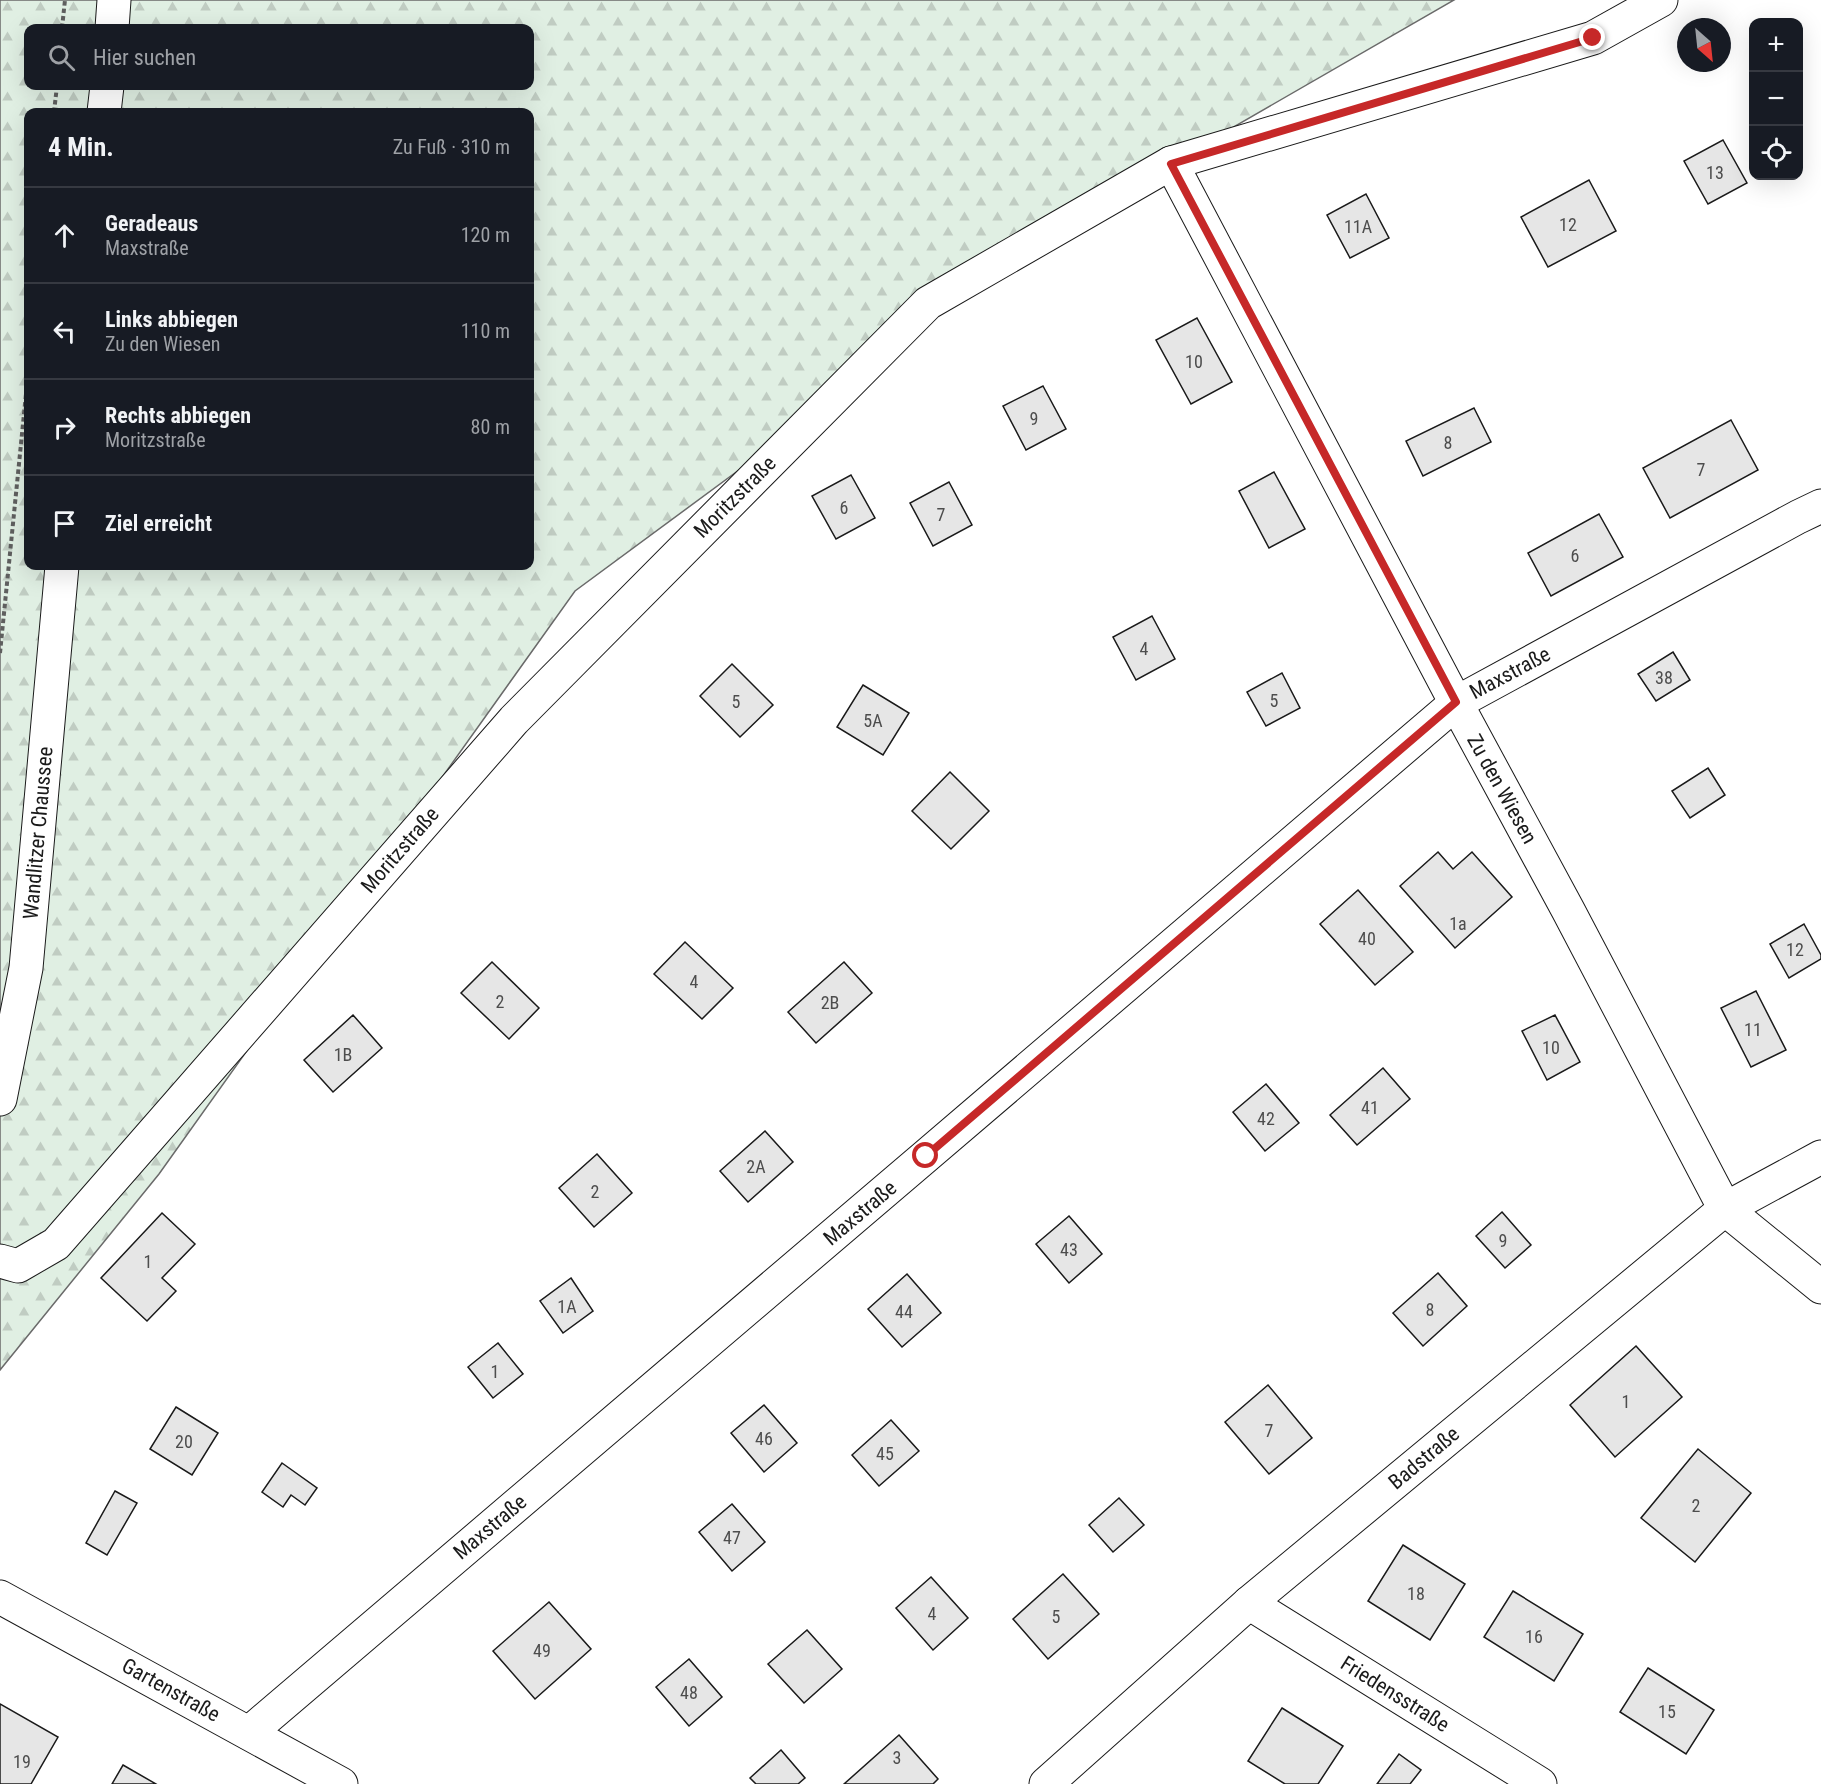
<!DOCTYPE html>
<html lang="de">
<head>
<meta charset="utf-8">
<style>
	:root { --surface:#171b24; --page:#20242c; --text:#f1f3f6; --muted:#9ea1a6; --line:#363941 }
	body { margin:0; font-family:"Roboto Condensed",sans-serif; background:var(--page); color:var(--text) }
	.controls { position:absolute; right:18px; top:18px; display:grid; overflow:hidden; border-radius:12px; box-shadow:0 6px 24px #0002 }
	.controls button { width:54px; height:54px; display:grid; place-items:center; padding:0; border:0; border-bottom:2px solid var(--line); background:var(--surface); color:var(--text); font:30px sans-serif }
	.compass { position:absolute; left:1677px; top:18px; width:54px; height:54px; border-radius:50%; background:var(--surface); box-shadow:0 6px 24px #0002; rotate:153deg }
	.stop { position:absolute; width:18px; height:18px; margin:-14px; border:4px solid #c62828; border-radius:50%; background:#fff }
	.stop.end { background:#c62828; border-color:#fff; box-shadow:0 2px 6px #0008 }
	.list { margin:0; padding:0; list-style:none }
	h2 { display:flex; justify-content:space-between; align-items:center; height:78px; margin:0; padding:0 24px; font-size:26px }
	h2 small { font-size:20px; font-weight:400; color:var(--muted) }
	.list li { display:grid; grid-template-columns:39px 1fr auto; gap:18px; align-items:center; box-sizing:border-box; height:96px; padding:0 24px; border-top:2px solid var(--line) }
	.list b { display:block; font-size:22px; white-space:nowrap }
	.list p { margin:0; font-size:20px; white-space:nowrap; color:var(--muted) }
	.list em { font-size:20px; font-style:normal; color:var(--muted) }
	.icon { flex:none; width:33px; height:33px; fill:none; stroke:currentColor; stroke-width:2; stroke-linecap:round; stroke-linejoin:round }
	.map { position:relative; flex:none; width:1821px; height:1784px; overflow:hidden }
	.search { position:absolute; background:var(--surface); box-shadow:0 6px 24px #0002; left:24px; top:24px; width:510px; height:66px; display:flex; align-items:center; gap:15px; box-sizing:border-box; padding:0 21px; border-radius:12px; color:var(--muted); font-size:22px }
	.panel { position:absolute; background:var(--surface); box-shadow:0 6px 24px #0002; left:24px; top:108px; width:510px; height:462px; border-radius:12px }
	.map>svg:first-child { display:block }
	.forest { fill:url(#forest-firs); stroke:#6a6a6a; stroke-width:1.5; fill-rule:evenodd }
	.building { fill:#e6e6e6; stroke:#1a1a1a; stroke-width:1.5 }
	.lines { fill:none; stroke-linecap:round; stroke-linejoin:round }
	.minor-casing { stroke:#1a1a1a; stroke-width:35 }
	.path { stroke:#5f5f5f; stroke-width:4; stroke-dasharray:4.5 3; stroke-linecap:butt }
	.minor { stroke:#fff; stroke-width:33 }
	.route { stroke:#c62828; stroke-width:8 }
	.labels { text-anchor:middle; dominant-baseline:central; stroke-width:4.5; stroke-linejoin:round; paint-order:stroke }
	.number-label { font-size:18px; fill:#4d4d4d }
	.street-label { font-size:21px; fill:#1a1a1a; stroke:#fff }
</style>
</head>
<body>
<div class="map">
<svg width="1821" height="1784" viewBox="0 0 1821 1784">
	<defs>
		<pattern id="forest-firs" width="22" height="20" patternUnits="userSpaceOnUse" patternTransform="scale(1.5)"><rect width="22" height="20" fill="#e0efe3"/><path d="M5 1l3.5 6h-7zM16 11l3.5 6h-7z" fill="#c0ccc2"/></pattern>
	</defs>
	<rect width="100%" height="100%" fill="#fff"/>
	<path class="forest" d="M0 0H1454L928 303 762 453 575 591 159 1174 0 1370ZM28 28H530V86H28ZM28 112H530V566H28Z"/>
	<g class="building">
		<polygon points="1723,140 1747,183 1708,204 1684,161"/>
		<polygon points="1589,180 1616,231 1548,267 1521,217"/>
		<polygon points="1366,194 1389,238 1350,258 1327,215"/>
		<polygon points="1197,318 1232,382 1191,404 1156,340"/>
		<polygon points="1043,386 1066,429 1026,450 1003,406"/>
		<polygon points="1474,408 1491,442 1423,476 1406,441"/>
		<polygon points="1731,420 1758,470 1670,518 1643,468"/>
		<polygon points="1274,472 1305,529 1269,548 1239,491"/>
		<polygon points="851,475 875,518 836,539 812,496"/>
		<polygon points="949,482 972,525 933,546 910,503"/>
		<polygon points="1599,514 1623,557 1551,596 1528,553"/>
		<polygon points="1152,616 1175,659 1136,680 1113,637"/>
		<polygon points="1673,652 1690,680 1656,701 1638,674"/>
		<polygon points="732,664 773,705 740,737 700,696"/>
		<polygon points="1282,673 1300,708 1266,726 1247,692"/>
		<polygon points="863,685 909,713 883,755 837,727"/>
		<polygon points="1708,768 1725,795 1690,818 1672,791"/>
		<polygon points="950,772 989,811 951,849 912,811"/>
		<polygon points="1438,852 1453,869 1472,852 1512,897 1455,948 1400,886"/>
		<polygon points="1358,890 1413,952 1375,985 1320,924"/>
		<polygon points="1804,924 1821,955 1821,959 1789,978 1770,944"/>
		<polygon points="685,942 733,988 702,1019 654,974"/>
		<polygon points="492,962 539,1008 509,1039 461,993"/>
		<polygon points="844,962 872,993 816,1043 788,1012"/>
		<polygon points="1756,991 1786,1050 1751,1067 1721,1008"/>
		<polygon points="353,1015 382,1048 333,1092 304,1060"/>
		<polygon points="1555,1015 1580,1062 1547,1080 1522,1031"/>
		<polygon points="1383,1068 1410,1099 1357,1145 1330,1115"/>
		<polygon points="1266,1084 1299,1123 1265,1151 1233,1112"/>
		<polygon points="765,1131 793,1162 748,1202 720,1171"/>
		<polygon points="597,1154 632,1193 594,1227 559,1188"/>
		<polygon points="1502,1212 1531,1245 1505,1268 1476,1236"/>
		<polygon points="162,1213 195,1244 162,1278 176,1291 147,1321 101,1278"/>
		<polygon points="1069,1216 1102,1254 1069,1283 1036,1244"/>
		<polygon points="1438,1273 1467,1306 1423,1346 1393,1313"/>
		<polygon points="907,1274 941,1313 902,1347 868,1309"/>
		<polygon points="571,1278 593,1311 563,1333 540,1301"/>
		<polygon points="498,1343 523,1374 493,1398 468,1367"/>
		<polygon points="1636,1346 1682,1397 1615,1457 1570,1405"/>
		<polygon points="1268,1385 1312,1438 1269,1474 1225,1422"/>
		<polygon points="764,1405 797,1443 764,1472 731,1433"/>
		<polygon points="176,1407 218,1433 192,1475 150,1449"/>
		<polygon points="891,1420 919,1451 879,1486 852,1455"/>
		<polygon points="1698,1449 1751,1493 1695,1562 1641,1518"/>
		<polygon points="282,1463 317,1488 305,1505 291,1495 283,1507 262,1492"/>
		<polygon points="115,1491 137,1503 107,1555 86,1543"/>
		<polygon points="1119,1498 1144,1525 1113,1552 1089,1525"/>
		<polygon points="732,1504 765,1542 732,1571 699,1532"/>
		<polygon points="1403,1545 1465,1584 1430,1640 1368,1601"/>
		<polygon points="1063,1574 1099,1614 1048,1659 1013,1619"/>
		<polygon points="931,1577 968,1618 933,1650 896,1608"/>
		<polygon points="1513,1591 1583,1634 1554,1681 1484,1637"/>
		<polygon points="549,1602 591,1649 535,1699 493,1651"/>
		<polygon points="807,1630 842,1669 804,1703 768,1664"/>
		<polygon points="689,1659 722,1697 689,1726 656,1687"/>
		<polygon points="1648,1668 1714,1710 1686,1754 1620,1712"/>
		<polygon points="0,1704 58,1737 31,1784 0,1784"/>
		<polygon points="1282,1708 1343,1746 1318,1784 1285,1784 1248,1761"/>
		<polygon points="899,1735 938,1779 933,1784 844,1784"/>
		<polygon points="781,1750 805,1778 798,1784 756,1784 750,1778"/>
		<polygon points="1399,1754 1421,1770 1410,1784 1377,1784"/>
		<polygon points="123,1765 156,1784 112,1784"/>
	</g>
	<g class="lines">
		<defs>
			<g id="minor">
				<polyline points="112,28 114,0"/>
				<polyline points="104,112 107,86"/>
				<polyline points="1171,163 1456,703 1568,910 1725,1209 1821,1287"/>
				<polyline points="0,1099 26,968 62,566"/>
				<polyline points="0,1261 18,1266 56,1244 514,720 928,303 1171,163 1593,38 1661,0"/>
				<polyline points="0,1597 341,1784"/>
				<polyline points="1249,1603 1540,1784"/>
				<polyline points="249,1733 926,1156 1456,703 1798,517 1821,506"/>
				<polyline points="1046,1784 1249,1603 1725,1209 1821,1157"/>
			</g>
		</defs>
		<use href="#minor" class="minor-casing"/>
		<g class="path">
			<polyline points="62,28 65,0"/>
			<polyline points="54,112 57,86"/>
			<polyline points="0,653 28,374"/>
		</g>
		<use href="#minor" class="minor"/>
	</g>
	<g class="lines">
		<polyline class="route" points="926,1156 1456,702 1171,164 1593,38"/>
	</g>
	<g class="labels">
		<g class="number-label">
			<text x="1715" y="172">13</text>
			<text x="1568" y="224">12</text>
			<text x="1358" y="226">11A</text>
			<text x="1194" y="361">10</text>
			<text x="1034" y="418">9</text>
			<text x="1448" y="442">8</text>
			<text x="1701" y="469">7</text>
			<text x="844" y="507">6</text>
			<text x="941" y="514">7</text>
			<text x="1575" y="555">6</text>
			<text x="1144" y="648">4</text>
			<text x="1664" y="677">38</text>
			<text x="1274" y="700">5</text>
			<text x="736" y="701">5</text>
			<text x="873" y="720">5A</text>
			<text x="1458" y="923">1a</text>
			<text x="1367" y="938">40</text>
			<text x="1795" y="949">12</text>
			<text x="694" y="981">4</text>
			<text x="500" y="1001">2</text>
			<text x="830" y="1002">2B</text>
			<text x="1753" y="1029">11</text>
			<text x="1551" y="1047">10</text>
			<text x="343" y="1054">1B</text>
			<text x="1370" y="1107">41</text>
			<text x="1266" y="1118">42</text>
			<text x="756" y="1166">2A</text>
			<text x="595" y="1191">2</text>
			<text x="1503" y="1240">9</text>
			<text x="1069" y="1249">43</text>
			<text x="148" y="1261">1</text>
			<text x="567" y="1306">1A</text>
			<text x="1430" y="1309">8</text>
			<text x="904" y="1311">44</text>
			<text x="495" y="1371">1</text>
			<text x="1626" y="1401">1</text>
			<text x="1269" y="1430">7</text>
			<text x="764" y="1438">46</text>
			<text x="184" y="1441">20</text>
			<text x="885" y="1453">45</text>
			<text x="1696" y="1505">2</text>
			<text x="732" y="1537">47</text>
			<text x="1416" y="1593">18</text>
			<text x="932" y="1613">4</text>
			<text x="1056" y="1616">5</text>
			<text x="1534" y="1636">16</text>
			<text x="542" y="1650">49</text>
			<text x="689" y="1692">48</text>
			<text x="1667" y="1711">15</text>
			<text x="897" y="1757">3</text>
			<text x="22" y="1761">19</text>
		</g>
		<g class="street-label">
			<text transform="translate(735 497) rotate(-45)">Moritzstraße</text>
			<text transform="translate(1510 673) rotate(-28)">Maxstraße</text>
			<text transform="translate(1502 789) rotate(61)">Zu den Wiesen</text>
			<text transform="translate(38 833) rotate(-85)">Wandlitzer Chaussee</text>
			<text transform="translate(400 850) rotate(-49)">Moritzstraße</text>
			<text transform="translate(860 1213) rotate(-40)">Maxstraße</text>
			<text transform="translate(1424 1458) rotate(-40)">Badstraße</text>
			<text transform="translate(490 1527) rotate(-40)">Maxstraße</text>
			<text transform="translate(171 1690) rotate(29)">Gartenstraße</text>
			<text transform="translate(1395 1694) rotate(32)">Friedensstraße</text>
		</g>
	</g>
</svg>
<div class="controls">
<button>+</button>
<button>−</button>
<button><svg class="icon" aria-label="locate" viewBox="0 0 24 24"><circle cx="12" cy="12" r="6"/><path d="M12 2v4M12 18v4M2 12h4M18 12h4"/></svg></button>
</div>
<svg class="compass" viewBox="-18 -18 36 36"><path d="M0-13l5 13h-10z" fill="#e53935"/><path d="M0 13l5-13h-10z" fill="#9ea1a6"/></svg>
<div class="stop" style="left:926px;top:1156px"></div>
<div class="stop end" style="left:1593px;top:38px"></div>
<div class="search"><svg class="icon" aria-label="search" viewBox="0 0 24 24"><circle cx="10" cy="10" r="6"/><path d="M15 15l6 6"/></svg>Hier suchen</div>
<section class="panel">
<h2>4 Min.<small>Zu Fuß · 310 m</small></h2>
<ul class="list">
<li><svg class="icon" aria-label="ahead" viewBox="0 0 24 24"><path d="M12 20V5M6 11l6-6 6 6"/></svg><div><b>Geradeaus</b><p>Maxstraße</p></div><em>120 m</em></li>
<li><svg class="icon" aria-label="left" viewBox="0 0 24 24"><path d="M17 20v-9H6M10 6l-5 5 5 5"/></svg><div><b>Links abbiegen</b><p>Zu den Wiesen</p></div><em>110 m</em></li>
<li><svg class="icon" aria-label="right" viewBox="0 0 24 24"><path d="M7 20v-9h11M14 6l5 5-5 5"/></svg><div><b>Rechts abbiegen</b><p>Moritzstraße</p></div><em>80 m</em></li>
<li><svg class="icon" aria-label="arrive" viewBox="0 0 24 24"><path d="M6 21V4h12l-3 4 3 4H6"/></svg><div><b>Ziel erreicht</b></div></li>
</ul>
</section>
</div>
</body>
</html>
